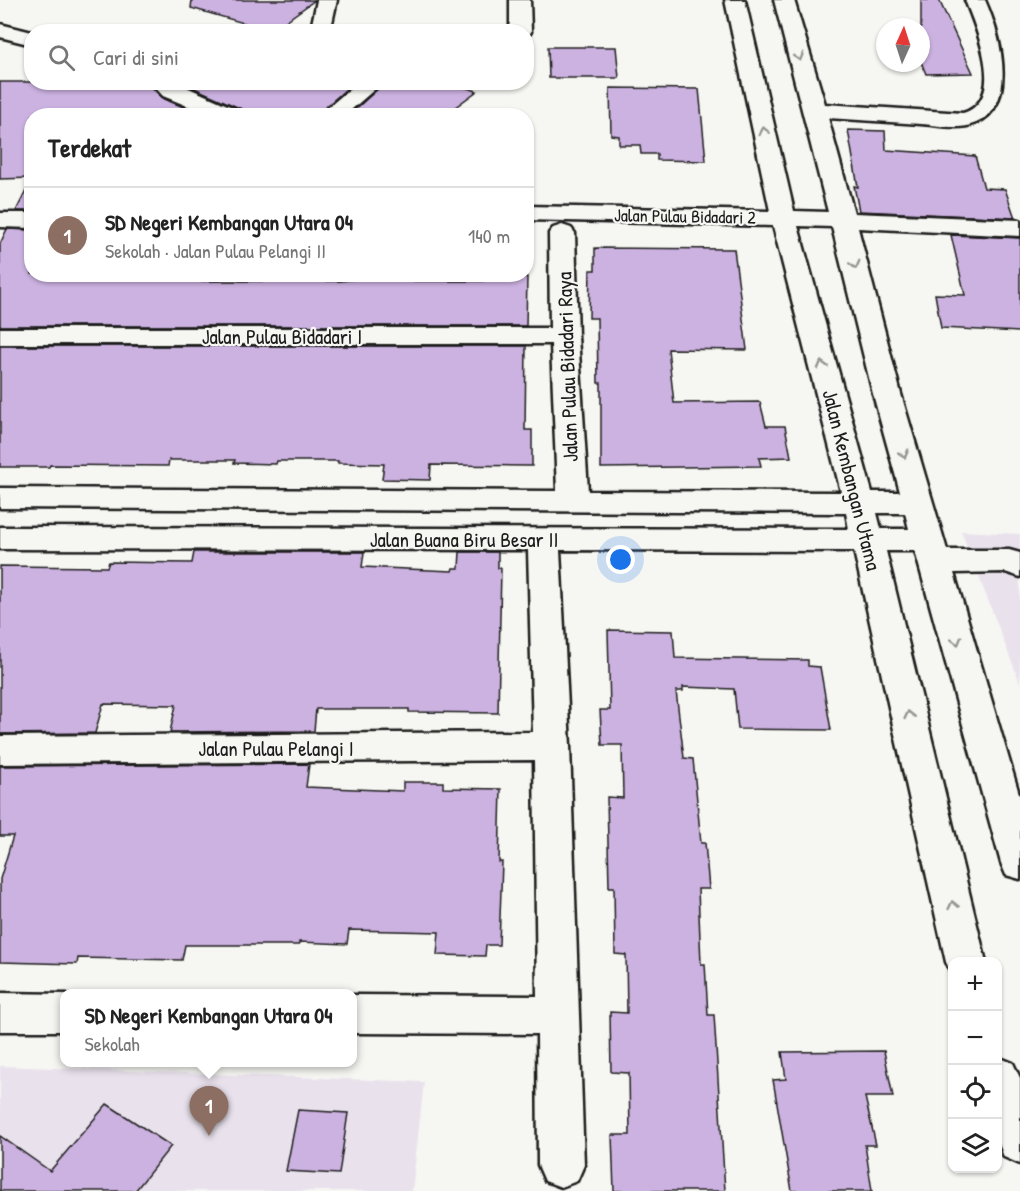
<!DOCTYPE html>
<html lang="id">
<head>
<meta charset="utf-8">
<style>
	:root { --surface:#fff; --page:#f6f6f6; --text:#222; --muted:#767676; --line:#e0e0e0; --accent:#d93025 }
	body { margin:0; font-family:"Patrick Hand",sans-serif; background:var(--page); color:var(--text) }
	.controls { position:absolute; right:18px; bottom:18px; display:grid; overflow:hidden; border-radius:12px; box-shadow:0 2px 4px #0004 }
	.controls button { width:54px; height:54px; display:grid; place-items:center; padding:0; border:0; border-bottom:2px solid var(--line); background:var(--surface); color:var(--text); font:30px sans-serif }
	.compass { position:absolute; left:876px; top:18px; width:54px; height:54px; border-radius:50%; background:var(--surface); box-shadow:0 2px 4px #0004; rotate:3deg }
	.you { position:absolute; left:621px; top:560px; width:21px; height:21px; margin:-15px; border:4px solid #fff; border-radius:50%; background:#1a73e8; box-shadow:0 0 0 9px #1a73e833 }
	.badge { display:grid; place-items:center; width:39px; height:39px; border-radius:50%; background:var(--accent); color:#fff; font-size:20px; font-weight:700 }
	.pin { position:absolute; translate:-50% -50px; filter:drop-shadow(0 2px 3px #0008) }
	.pin::after { content:''; position:absolute; top:32px; width:21px; height:18px; background:inherit; clip-path:polygon(0 0,100% 0,50% 100%) }
	.popup { position:absolute; left:60px; top:989px; width:297px; height:78px; box-sizing:border-box; display:grid; place-content:center; border-radius:12px; background:var(--surface); filter:drop-shadow(0 2px 4px #0005); font-size:20px; white-space:nowrap; color:var(--muted) }
	.popup b { font-size:22px; color:var(--text) }
	.popup::after { content:''; position:absolute; left:50%; top:100%; margin-left:-12px; border:12px solid transparent; border-top-color:var(--surface) }
	.list { margin:0; padding:0; list-style:none }
	h2 { display:flex; justify-content:space-between; align-items:center; height:78px; margin:0; padding:0 24px; font-size:26px }
	h2 small { font-size:20px; font-weight:400; color:var(--muted) }
	.list li { display:grid; grid-template-columns:39px 1fr auto; gap:18px; align-items:center; box-sizing:border-box; height:96px; padding:0 24px; border-top:2px solid var(--line) }
	.list b { display:block; font-size:22px; white-space:nowrap }
	.list p { margin:0; font-size:20px; white-space:nowrap; color:var(--muted) }
	.list em { font-size:20px; font-style:normal; color:var(--muted) }
	.icon { flex:none; width:33px; height:33px; fill:none; stroke:currentColor; stroke-width:2; stroke-linecap:round; stroke-linejoin:round }
	.map { position:relative; flex:none; width:1020px; height:1191px; overflow:hidden }
	.search { position:absolute; background:var(--surface); box-shadow:0 2px 4px #0004; left:24px; top:24px; width:510px; height:66px; display:flex; align-items:center; gap:15px; box-sizing:border-box; padding:0 21px; border-radius:24px; color:var(--muted); font-size:22px }
	.panel { position:absolute; background:var(--surface); box-shadow:0 2px 4px #0004; left:24px; top:108px; width:510px; height:174px; border-radius:24px }
	.map>svg:first-child { display:block }
	.built { fill:#e9e2ed }
	.building { fill:#ccb2e1; stroke:#1c1c1c; stroke-width:1.5 }
	.lines { fill:none; stroke-linecap:round; stroke-linejoin:round }
	.minor-casing { stroke:#1c1c1c; stroke-width:5 }
	.minor { fill:#f6f6f2; fill-rule:evenodd }
	.oneway { stroke:#949492 }
	.labels { text-anchor:middle; dominant-baseline:central; stroke-width:4.5; stroke-linejoin:round; paint-order:stroke }
	.far-street-label { font-size:18px; fill:#1c1c1c; stroke:#f6f6f2 }
	.street-label { font-size:21px; fill:#1c1c1c; stroke:#f6f6f2 }
</style>
</head>
<body>
<div class="map">
<svg width="1020" height="1191" viewBox="0 0 1020 1191">
	<rect width="100%" height="100%" fill="#f6f6f2"/>
	<filter id="ink" filterUnits="userSpaceOnUse"><feTurbulence type="fractalNoise" baseFrequency=".0167" numOctaves="2"/><feDisplacementMap in="SourceGraphic" scale="12" xChannelSelector="R" yChannelSelector="G"/><feConvolveMatrix kernelMatrix="1 2 1 2 8 2 1 2 1" color-interpolation-filters="sRGB"/></filter>
	<g filter="url(#ink)">
		<g class="built">
			<polygon points="961,531 1020,534 1020,683"/>
			<polygon points="0,1066 424,1082 412,1191 0,1191"/>
		</g>
		<g class="building">
			<polygon points="192,0 315,0 272,31 191,8"/>
			<polygon points="921,0 939,0 973,73 926,74 921,62"/>
			<polygon points="548,47 616,47 619,78 549,78"/>
			<polygon points="0,82 136,82 152,87 162,98 205,116 32,116 32,178 0,179"/>
			<polygon points="198,82 354,82 316,116 246,116 242,109 192,87"/>
			<polygon points="385,82 447,82 477,91 443,116 348,116"/>
			<polygon points="610,88 699,89 706,161 657,160 657,154 641,154 640,145 619,145 619,136 611,135"/>
			<polygon points="848,130 885,131 886,150 975,156 984,188 1005,189 1015,218 859,211 854,186 858,187"/>
			<polygon points="32,179 32,211 16,211"/>
			<polygon points="7,229 32,230 32,274 192,274 190,281 340,281 364,278 403,278 403,281 483,281 483,276 527,277 526,326 0,326 0,244"/>
			<polygon points="951,235 1020,238 1020,332 941,328 935,294 965,295"/>
			<polygon points="595,248 734,249 747,350 668,349 674,403 760,402 766,426 785,426 791,457 759,458 761,466 601,468 601,383 598,383 597,318 589,318 590,270 595,270"/>
			<polygon points="0,346 526,346 525,430 532,430 532,466 431,465 430,480 382,479 384,464 338,463 338,461 277,461 276,464 234,463 235,460 169,460 168,466 50,465 49,467 0,467"/>
			<polygon points="194,552 364,552 362,567 452,571 453,568 459,568 460,552 498,552 498,568 501,568 498,713 409,712 409,709 316,709 314,731 170,732 176,705 103,704 95,733 0,734 0,566 107,567 109,562 192,563"/>
			<polygon points="608,630 673,631 675,658 808,660 808,666 820,667 831,730 738,729 734,689 683,687 683,691 676,691 684,758 693,759 701,843 705,843 709,889 698,889 701,964 705,964 708,1015 714,1015 725,1191 614,1191 612,1135 630,1135 629,1073 611,1072 610,1012 627,1013 626,955 615,954 614,887 609,887 607,797 623,798 622,745 602,745 600,710 610,710"/>
			<polygon points="309,764 306,787 403,791 403,782 443,782 443,788 501,789 499,862 502,862 499,945 486,945 485,956 437,955 439,932 349,930 347,944 299,942 299,945 185,945 182,960 78,958 77,964 0,962 0,879 13,836 0,836 0,766"/>
			<polygon points="884,1051 893,1097 865,1097 876,1145 865,1145 872,1191 792,1191 773,1080 786,1079 782,1052"/>
			<polygon points="107,1104 171,1146 135,1191 0,1191 0,1136 50,1171"/>
			<polygon points="298,1110 348,1113 339,1174 286,1171"/>
		</g>
		<g class="lines">
			<defs>
				<g id="minor">
					<polygon points="317,0 337,0 330,32 312,32 311,29"/>
					<polygon points="510,0 530,0 531,32 528,36 526,37 526,32 510,32"/>
					<path d="M725 0H745L794 211 828 212 774 0H794L825 104 963 113C1007 99 977 30 965 0H985C1003 41 1020 114 967 126 953 129 935 125 921 124 890 122 859 120 828 118L854 213 1020 220V236L858 228 901 394 947 550H1009L1020 553V577L1005 572 954 573 1020 797V879L1006 875 1001 863 915 551H886L986 962H952V975L946 962 854 551 560 550 570 746 584 1165 577 1181 561 1187 545 1181 538 1165 537 1034 353 1033V995L537 996 534 760 0 764V736L533 732 528 550 0 549V527L849 529 846 513 0 508V488L557 491 551 344H0V328H550L549 233 553 228 562 225 571 228 575 233 578 336 588 491 841 492 773 226 526 220V206L770 211ZM798 226 832 227 873 394 900 492H872ZM877 513H905L909 529H881Z"/>
					<polygon points="0,24 32,32 32,45 0,37"/>
					<polygon points="150,82 175,82 241,111 244,116 212,116 163,96"/>
					<polygon points="358,82 383,82 344,116 318,116"/>
					<polygon points="0,213 32,213 32,228 0,227"/>
					<polygon points="0,993 67,994 65,1031 0,1031"/>
					<polygon points="998,1057 1013,1063 1020,1078 1020,1164 1004,1157 998,1141"/>
				</g>
			</defs>
			<use href="#minor" class="minor-casing"/>
			<use href="#minor" class="minor"/>
		</g>
		<defs><path id="oneway-chevron" d="M-2-3.5L2.5 0L-2 3.5" fill="none" stroke-width="1.6" stroke-linecap="round" stroke-linejoin="round" transform="scale(1.5)"/></defs>
		<g class="oneway">
			<use href="#oneway-chevron" transform="translate(799 57) rotate(73)"/>
			<use href="#oneway-chevron" transform="translate(764 131) rotate(-102)"/>
			<use href="#oneway-chevron" transform="translate(855 265) rotate(76)"/>
			<use href="#oneway-chevron" transform="translate(822 365) rotate(-105)"/>
			<use href="#oneway-chevron" transform="translate(904 454) rotate(74)"/>
			<use href="#oneway-chevron" transform="translate(957 641) rotate(74)"/>
			<use href="#oneway-chevron" transform="translate(909 715) rotate(-103)"/>
			<use href="#oneway-chevron" transform="translate(953 905) rotate(-103)"/>
		</g>
	</g>
	<g class="labels">
		<g class="far-street-label">
			<text transform="translate(685 216) rotate(1)">Jalan Pulau Bidadari 2</text>
		</g>
		<g class="street-label">
			<text x="282" y="336">Jalan Pulau Bidadari I</text>
			<text transform="translate(567 367) rotate(-92)">Jalan Pulau Bidadari Raya</text>
			<text transform="translate(852 480) rotate(76)">Jalan Kembangan Utama</text>
			<text x="464" y="539">Jalan Buana Biru Besar II</text>
			<text x="276" y="748">Jalan Pulau Pelangi I</text>
		</g>
	</g>
</svg>
<div class="controls">
<button>+</button>
<button>−</button>
<button><svg class="icon" aria-label="locate" viewBox="0 0 24 24"><circle cx="12" cy="12" r="6"/><path d="M12 2v4M12 18v4M2 12h4M18 12h4"/></svg></button>
<button><svg class="icon" aria-label="layers" viewBox="0 0 24 24"><path d="M12 4l9 5-9 5-9-5zM3 14l9 5 9-5"/></svg></button>
</div>
<svg class="compass" viewBox="-18 -18 36 36"><path d="M0-13l5 13h-10z" fill="#e53935"/><path d="M0 13l5-13h-10z" fill="#767676"/></svg>
<div class="you"></div>
<div class="pin badge" style="left:209px;top:1136px;background:#8d6e63">1</div>
<div class="popup"><b>SD Negeri Kembangan Utara 04</b>Sekolah</div>
<div class="search"><svg class="icon" aria-label="search" viewBox="0 0 24 24"><circle cx="10" cy="10" r="6"/><path d="M15 15l6 6"/></svg>Cari di sini</div>
<section class="panel">
<h2>Terdekat<small></small></h2>
<ul class="list">
<li><span class="badge" style="background:#8d6e63">1</span><div><b>SD Negeri Kembangan Utara 04</b><p>Sekolah · Jalan Pulau Pelangi II</p></div><em>140 m</em></li>
</ul>
</section>
</div>
</body>
</html>
